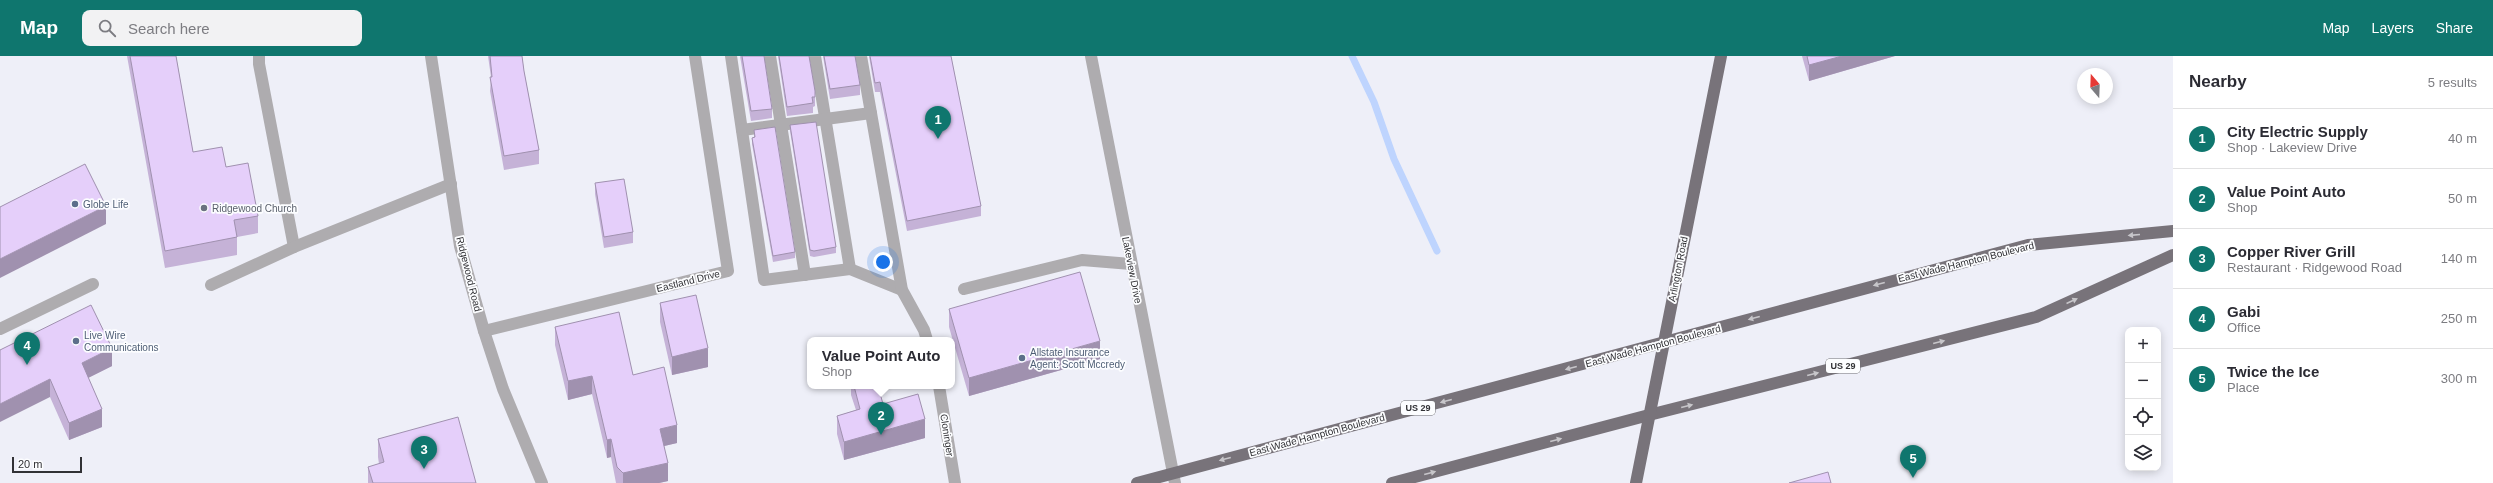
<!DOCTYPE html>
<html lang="en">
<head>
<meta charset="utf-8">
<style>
	:root { --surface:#fff; --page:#f2f2f3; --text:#2b2b33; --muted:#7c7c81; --line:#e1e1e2; --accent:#0f766e }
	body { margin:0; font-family:Arial,sans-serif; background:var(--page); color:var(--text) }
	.controls { position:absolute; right:12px; bottom:12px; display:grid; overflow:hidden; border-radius:8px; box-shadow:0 2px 10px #0003 }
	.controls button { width:36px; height:36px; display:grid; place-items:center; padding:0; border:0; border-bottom:1px solid var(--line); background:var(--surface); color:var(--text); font:20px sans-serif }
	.compass { position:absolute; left:2077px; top:12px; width:36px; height:36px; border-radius:50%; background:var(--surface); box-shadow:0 2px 10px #0003; rotate:341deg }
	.scale { position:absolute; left:12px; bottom:10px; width:70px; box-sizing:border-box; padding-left:4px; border:2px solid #313135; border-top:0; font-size:11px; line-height:14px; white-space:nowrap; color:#313135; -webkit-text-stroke:3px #fcfdff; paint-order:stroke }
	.you { position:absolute; left:883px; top:206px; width:14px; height:14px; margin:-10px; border:3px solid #fff; border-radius:50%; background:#1a73e8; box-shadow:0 0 0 6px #1a73e833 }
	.badge { display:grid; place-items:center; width:26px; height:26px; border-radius:50%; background:var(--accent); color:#fff; font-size:13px; font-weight:700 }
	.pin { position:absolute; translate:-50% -33px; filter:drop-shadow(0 1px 2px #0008) }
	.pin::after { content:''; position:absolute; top:21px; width:14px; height:12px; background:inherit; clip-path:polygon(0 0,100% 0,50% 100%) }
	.popup { position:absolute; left:807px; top:281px; width:148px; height:52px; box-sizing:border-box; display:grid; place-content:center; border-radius:8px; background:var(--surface); filter:drop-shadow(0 1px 3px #0005); font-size:13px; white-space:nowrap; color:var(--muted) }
	.popup b { font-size:15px; color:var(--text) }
	.popup::after { content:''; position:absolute; left:50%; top:100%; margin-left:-8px; border:8px solid transparent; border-top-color:var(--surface) }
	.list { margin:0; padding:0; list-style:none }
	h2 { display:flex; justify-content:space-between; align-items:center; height:52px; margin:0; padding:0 16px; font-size:17px }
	h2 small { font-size:13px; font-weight:400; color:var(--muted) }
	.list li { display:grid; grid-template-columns:26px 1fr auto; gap:12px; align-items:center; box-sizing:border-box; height:60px; padding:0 16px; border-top:1px solid var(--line) }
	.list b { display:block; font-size:15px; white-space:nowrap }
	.list p { margin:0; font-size:13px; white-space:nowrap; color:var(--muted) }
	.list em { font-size:13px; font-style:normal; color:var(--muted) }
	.icon { flex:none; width:22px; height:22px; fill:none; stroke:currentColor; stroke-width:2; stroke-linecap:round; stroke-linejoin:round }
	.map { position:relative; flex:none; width:2173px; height:427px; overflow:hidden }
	header { display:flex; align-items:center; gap:24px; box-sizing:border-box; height:56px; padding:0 20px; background:var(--accent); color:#fff }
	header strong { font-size:19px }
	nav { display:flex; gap:22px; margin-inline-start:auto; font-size:14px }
	.search { width:280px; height:36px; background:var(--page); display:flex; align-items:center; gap:10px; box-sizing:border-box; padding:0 14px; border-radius:8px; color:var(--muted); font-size:15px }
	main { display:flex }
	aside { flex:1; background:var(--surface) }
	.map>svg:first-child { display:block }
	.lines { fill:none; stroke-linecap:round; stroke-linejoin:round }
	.stream { stroke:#bed4fe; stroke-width:7 }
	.minor { stroke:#aeacaf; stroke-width:12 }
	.major { stroke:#78737a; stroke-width:12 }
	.wall { fill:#c5b2d7 }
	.shaded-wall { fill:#a091af }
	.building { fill:#e5cffa; stroke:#a091af }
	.oneway { fill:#c7c6ca }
	.service-dot { fill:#5c6f8a; stroke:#fcfdff; stroke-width:1.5 }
	.worship-dot { fill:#6b7280; stroke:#fcfdff; stroke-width:1.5 }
	.labels { text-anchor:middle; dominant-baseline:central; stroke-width:3.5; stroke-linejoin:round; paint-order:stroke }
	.shield { fill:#fcfdff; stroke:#6e6e72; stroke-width:1 }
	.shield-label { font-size:9px; font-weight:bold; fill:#313135 }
	.service-label { font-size:10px; fill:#4e5e75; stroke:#fcfdff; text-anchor:start }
	.worship-label { font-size:10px; fill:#5b616d; stroke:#fcfdff; text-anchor:start }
	.street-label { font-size:10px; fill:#313135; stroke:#fcfdff }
</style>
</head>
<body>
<header>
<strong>Map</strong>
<div class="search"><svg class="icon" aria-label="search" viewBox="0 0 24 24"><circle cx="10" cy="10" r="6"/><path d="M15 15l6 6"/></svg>Search here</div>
<nav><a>Map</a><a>Layers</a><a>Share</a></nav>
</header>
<main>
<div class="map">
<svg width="2173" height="427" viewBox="0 0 2173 427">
	<rect width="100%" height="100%" fill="#eeeff8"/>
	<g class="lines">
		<polyline class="stream" points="1352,0 1374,46 1394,103 1437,195"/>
		<g class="minor">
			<polyline points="259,0 259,8 294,191"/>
			<polyline points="431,0 460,190 484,275 503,333 542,427"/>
			<polyline points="731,0 764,224 850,213 902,234"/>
			<polyline points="770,0 805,219"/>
			<polyline points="815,0 850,213"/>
			<polyline points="861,0 902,234 924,274 927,284"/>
			<polyline points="1091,0 1175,427"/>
			<polyline points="742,74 871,57"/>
			<polyline points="211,229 294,191 451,128"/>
			<polyline points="964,233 1082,204 1131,208"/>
			<polyline points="0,273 93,228"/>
			<polyline points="484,275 728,215 695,0"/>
			<polyline points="939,330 955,427"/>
		</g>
		<g class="major">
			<polyline points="1137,427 2028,189 2173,175"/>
			<polyline points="1392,427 1649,359 2036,261 2173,199"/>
			<polyline points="1636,427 1721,0"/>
		</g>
	</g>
	<g class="wall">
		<polygon points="127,0 176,0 193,96 226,111 258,160 258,177 237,181 237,199 165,212"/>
		<polygon points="488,0 522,0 524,15 539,94 539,108 504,114 490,35 491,21"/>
		<polygon points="740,0 764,0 772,53 772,62 751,65"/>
		<polygon points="778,0 809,0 815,35 815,50 813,51 813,57 787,60"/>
		<polygon points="823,0 855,0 860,29 860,39 830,43"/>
		<polygon points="869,0 951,0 981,150 981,160 907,175 880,36 875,36"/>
		<polygon points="1802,0 1895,0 1809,25"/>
		<polygon points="790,69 836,191 836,197 814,201 810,200 790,75"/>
		<polygon points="754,74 795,196 795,202 773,206 752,88 752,82 754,81"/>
		<polygon points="595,127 633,176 633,187 604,192 595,138"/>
		<polygon points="660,247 708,311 672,319 660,266"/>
		<polygon points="949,253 1100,303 969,340 949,271"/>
		<polygon points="555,271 633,319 677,387 664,390 668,425 659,427 616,427 611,401 607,402 592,338 568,344 555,289"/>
		<polygon points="0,294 112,310 88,322 102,371 69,384 50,341"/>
		<polygon points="851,330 878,330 883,348 925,382 844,404 837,378 837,360 856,354 851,339"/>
		<polygon points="378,383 476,427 368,427 368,411 379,408 378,401"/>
	</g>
	<g class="shaded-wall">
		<polygon points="1842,0 1895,0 1809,25 1809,9"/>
		<polygon points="106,150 106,168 0,222 0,203"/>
		<polygon points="1100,285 1100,303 969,340 969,322"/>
		<polygon points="112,292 112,310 82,325 82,307"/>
		<polygon points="708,292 708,311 672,319 672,301"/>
		<polygon points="592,320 592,338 568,344 568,325"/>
		<polygon points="50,323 50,341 0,366 0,348"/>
		<polygon points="102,353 102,371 69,384 69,367"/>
		<polygon points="925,363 925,382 844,404 844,386"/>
		<polygon points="677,369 677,387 660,391 660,373"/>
		<polygon points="611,383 611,401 607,402 607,384"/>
		<polygon points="668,407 668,425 659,427 623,427 623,417"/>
	</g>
	<g class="building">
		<polygon points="130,0 176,0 193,96 222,91 226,111 248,107 258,160 234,164 237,181 165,195"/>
		<polygon points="490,0 522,0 524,15 539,94 504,100 490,21 492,21"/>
		<polygon points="742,0 764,0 772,53 751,55"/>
		<polygon points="779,0 809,0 815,35 815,41 812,41 813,47 787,51"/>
		<polygon points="824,0 855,0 860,29 830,33"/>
		<polygon points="870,0 951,0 981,150 907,165 880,26 875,27"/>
		<polygon points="1807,0 1842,0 1809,9"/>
		<polygon points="816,66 836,191 814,195 810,194 790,69"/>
		<polygon points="775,71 795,196 773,200 752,82 755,81 754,74"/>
		<polygon points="85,108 106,150 0,203 0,151"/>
		<polygon points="624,123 633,176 604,181 595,127"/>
		<polygon points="1080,216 1100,285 969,322 949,253"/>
		<polygon points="696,239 708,292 672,301 660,247"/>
		<polygon points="91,249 112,292 82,307 102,353 69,367 50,323 0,348 0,294"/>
		<polygon points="619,256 633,319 664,311 677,369 660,373 668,407 623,417 617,411 611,383 607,384 592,320 568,325 555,271"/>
		<polygon points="854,330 878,330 883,348 918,338 925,363 844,386 837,360 860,353"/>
		<polygon points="458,361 476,427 373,427 368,411 384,406 378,383"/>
		<polygon points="1828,416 1831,427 1789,427"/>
	</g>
	<defs><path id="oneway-solid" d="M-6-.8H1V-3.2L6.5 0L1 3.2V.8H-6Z"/></defs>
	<g class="oneway">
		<use href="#oneway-solid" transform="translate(2134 179) rotate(175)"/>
		<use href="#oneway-solid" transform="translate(1879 228) rotate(165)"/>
		<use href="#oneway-solid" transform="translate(2072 245) rotate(-24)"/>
		<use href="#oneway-solid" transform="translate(1754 262) rotate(165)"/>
		<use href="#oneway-solid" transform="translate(1939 286) rotate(-14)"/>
		<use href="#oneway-solid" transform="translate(1571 312) rotate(165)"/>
		<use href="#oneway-solid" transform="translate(1813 318) rotate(-14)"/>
		<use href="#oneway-solid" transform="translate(1446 345) rotate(165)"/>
		<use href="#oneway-solid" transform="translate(1687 350) rotate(-14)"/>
		<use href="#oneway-solid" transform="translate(1556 384) rotate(-15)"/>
		<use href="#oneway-solid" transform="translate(1225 403) rotate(165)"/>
		<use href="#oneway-solid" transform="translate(1430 417) rotate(-15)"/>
	</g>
	<g class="service-dot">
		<circle cx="75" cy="148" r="4"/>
		<circle cx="76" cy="285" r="4"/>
		<circle cx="1022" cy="302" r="4"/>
	</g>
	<circle class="worship-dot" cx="204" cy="152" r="4"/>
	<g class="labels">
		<g class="shield">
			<rect x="1826" y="303" width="34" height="14" rx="3"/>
			<rect x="1401" y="345" width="34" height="14" rx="3"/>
		</g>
		<g class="shield-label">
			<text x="1843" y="310">US 29</text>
			<text x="1418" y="352">US 29</text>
		</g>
		<g class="service-label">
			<text x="83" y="148">Globe Life</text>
			<text x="84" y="279">Live Wire<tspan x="84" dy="12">Communications</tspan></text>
			<text x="1030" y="296">Allstate Insurance<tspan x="1030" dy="12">Agent: Scott Mccredy</tspan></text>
		</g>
		<g class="worship-label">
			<text x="212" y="152">Ridgewood Church</text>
		</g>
		<g class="street-label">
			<text transform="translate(1966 206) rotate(-14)">East Wade Hampton Boulevard</text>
			<text transform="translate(1678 213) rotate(-79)">Arlington Road</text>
			<text transform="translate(1132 214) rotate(79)">Lakeview Drive</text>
			<text transform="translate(469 218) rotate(76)">Ridgewood Road</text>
			<text transform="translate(688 225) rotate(-14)">Eastland Drive</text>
			<text transform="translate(1653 290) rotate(-15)">East Wade Hampton Boulevard</text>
			<text transform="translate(947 379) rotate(81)">Cloninger</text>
			<text transform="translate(1317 379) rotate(-15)">East Wade Hampton Boulevard</text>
		</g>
	</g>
</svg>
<div class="controls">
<button>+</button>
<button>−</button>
<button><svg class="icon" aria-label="locate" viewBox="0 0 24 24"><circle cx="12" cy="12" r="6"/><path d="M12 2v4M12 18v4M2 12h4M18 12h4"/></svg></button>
<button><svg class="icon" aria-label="layers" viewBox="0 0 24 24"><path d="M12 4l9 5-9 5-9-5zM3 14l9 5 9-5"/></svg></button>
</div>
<svg class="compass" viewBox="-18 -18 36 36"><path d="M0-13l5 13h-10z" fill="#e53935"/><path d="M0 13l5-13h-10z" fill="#7c7c81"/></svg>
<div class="scale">20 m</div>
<div class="you"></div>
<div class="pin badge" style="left:938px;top:83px">1</div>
<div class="pin badge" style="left:881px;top:379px">2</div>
<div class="popup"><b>Value Point Auto</b>Shop</div>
<div class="pin badge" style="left:424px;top:413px">3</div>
<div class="pin badge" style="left:27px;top:309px">4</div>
<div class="pin badge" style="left:1913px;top:422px">5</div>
</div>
<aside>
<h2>Nearby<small>5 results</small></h2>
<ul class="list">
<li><span class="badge">1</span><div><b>City Electric Supply</b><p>Shop · Lakeview Drive</p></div><em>40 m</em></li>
<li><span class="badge">2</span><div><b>Value Point Auto</b><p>Shop</p></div><em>50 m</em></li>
<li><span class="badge">3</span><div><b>Copper River Grill</b><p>Restaurant · Ridgewood Road</p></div><em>140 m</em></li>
<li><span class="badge">4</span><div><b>Gabi</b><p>Office</p></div><em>250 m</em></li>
<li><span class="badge">5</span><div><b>Twice the Ice</b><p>Place</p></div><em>300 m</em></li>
</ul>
</aside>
</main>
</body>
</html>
